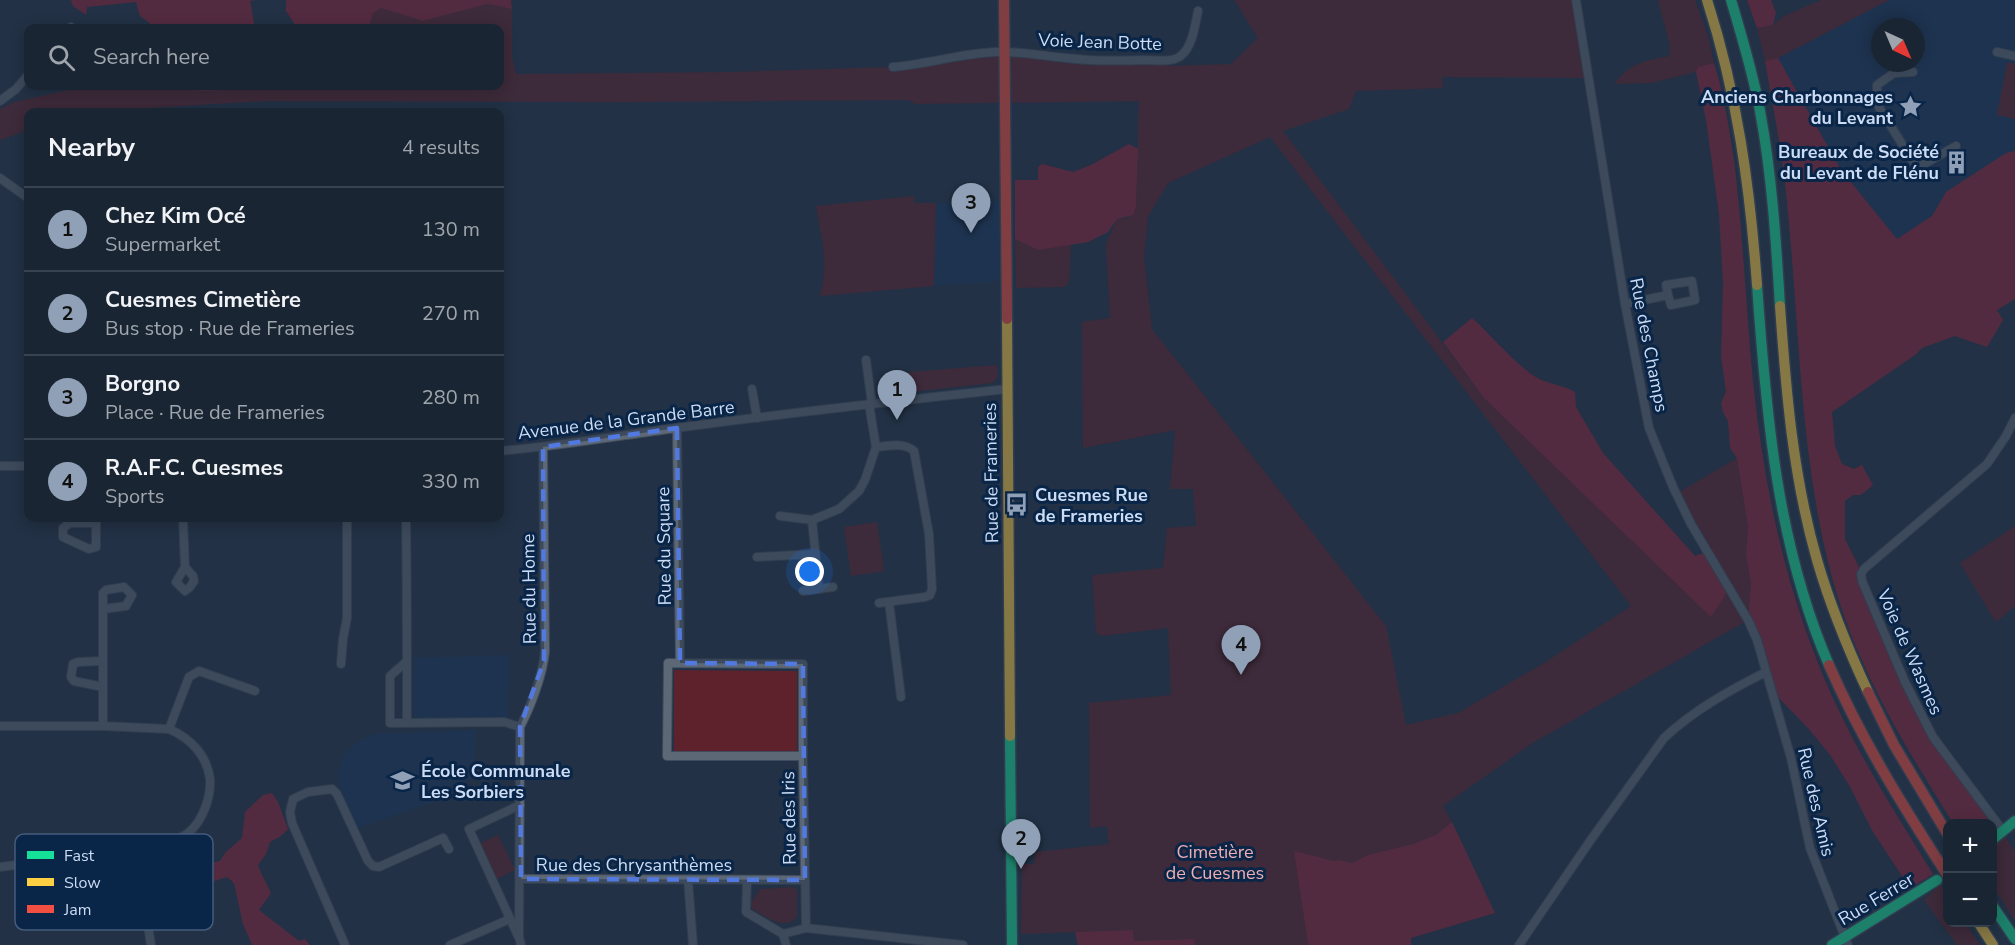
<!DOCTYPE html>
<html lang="en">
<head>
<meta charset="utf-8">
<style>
	:root { --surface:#1a2534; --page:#273140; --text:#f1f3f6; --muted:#9fa5ac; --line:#38424f; --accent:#90a0b7 }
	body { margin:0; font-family:"Nunito Sans",sans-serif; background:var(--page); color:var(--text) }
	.controls { position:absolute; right:18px; bottom:18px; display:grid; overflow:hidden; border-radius:12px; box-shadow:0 3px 15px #0003 }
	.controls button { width:54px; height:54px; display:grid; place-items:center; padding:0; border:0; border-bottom:2px solid var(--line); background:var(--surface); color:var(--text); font:30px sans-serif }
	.compass { position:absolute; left:1871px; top:18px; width:54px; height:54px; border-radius:50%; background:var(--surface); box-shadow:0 3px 15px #0003; rotate:136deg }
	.you { position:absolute; left:810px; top:572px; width:21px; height:21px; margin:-15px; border:4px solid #fff; border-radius:50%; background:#1a73e8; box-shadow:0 0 0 9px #1a73e833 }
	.badge { display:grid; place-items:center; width:39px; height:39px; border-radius:50%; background:var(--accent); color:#111; font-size:20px; font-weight:700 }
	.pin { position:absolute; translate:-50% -50px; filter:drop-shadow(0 2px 3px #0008) }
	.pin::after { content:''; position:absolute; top:32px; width:21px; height:18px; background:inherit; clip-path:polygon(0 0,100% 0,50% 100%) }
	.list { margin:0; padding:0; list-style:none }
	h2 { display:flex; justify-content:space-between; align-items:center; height:78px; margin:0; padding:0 24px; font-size:26px }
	h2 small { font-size:20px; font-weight:400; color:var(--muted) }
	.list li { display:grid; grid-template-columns:39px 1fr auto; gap:18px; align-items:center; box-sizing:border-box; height:84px; padding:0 24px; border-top:2px solid var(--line) }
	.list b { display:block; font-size:22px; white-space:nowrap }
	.list p { margin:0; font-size:20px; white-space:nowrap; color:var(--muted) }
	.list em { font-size:20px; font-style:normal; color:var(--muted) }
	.icon { flex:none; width:33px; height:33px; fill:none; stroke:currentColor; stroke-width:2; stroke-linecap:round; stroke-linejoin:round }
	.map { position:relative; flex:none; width:2015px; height:945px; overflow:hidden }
	.search { position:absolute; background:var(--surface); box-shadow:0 3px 15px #0003; left:24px; top:24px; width:480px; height:66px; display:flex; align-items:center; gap:15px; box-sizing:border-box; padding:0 21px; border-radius:12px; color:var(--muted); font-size:22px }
	.panel { position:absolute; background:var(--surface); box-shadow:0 3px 15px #0003; left:24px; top:108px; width:480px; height:414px; border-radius:12px }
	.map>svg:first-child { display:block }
	.built { fill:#19375e; fill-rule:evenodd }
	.green { fill:#5e222d; fill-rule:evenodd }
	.forest { fill:#8e243b }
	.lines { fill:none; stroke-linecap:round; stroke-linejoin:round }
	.street-casing { stroke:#404c5d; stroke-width:10 }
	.fast-casing { stroke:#404c5d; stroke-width:13 }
	.slow-casing { stroke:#404c5d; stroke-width:13 }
	.jam-casing { stroke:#404c5d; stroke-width:13 }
	.street { stroke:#5d6877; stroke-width:8 }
	.fast { stroke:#16e098; stroke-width:10 }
	.slow { stroke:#ffcf43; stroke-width:10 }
	.jam { stroke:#f24e42; stroke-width:10 }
	.marked { fill:none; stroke:#5279e0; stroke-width:4.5; stroke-dasharray:12 8; stroke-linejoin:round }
	.labels { text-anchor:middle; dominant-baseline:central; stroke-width:6; stroke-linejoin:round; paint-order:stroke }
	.street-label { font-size:18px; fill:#ccdcf4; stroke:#092548 }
	.poi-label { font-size:18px; font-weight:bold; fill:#ccdcf4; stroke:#092548; text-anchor:end }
	.park-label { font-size:18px; fill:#efaeb1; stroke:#092548 }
	.key { fill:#092548; stroke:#445c7c; stroke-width:1.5 }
	.key-label { font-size:16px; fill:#ccdcf4 }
</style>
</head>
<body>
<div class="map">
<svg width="2015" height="945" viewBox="0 0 2015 945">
	<rect width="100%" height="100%" fill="#223145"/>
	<g class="built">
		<path d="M1889 0H2015V151L2006 153 1946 192 1932 216 1897 239 1841 170 1778 58ZM1880 27H1916V63H1880Z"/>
		<polygon points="999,201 999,281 934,286 936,203"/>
		<polygon points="509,655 508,717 419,719 414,715 414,658"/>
		<polygon points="475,730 474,776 440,800 357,828 340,786 338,774 344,755 357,742 373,734"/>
	</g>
	<g class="green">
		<path d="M1234 0H1576L1589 78 1442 77 1443 88 1356 91 1349 109 1283 131 1484 398 1592 501 1729 589 1676 494 1737 458 1748 527 1746 555 1751 584 1748 620 1531 744 1443 806 1452 822 1436 835 1413 844 1368 855 1352 863 1339 860 1334 861 1308 943 1310 945H1195L1193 939 1134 941 1133 930 1021 934 1022 864H1034L1035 852 1109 844 1107 826 1090 828 1089 703 1171 695 1168 628 1101 636 1096 633 1092 575 1163 568 1167 528 1196 526 1193 489H1170L1175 430 1083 448 1082 322 1110 318 1106 244 1117 219 1127 218 1136 207 1139 101 915 104 909 100 628 102 265 101 150 108 114 112H28V130L0 140V109L14 102 88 86H192L199 91 257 89 258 86H500V28H369L373 13 381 8 423 21 487 4 512 9V58L516 74 732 72 893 67 966 57 1005 55 1163 60 1168 66 1231 64 1258 38ZM1270 137 1631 606 1544 663 1458 713 1406 725 1386 626 1152 329 1144 258 1148 217 1168 183Z"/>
		<path d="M1658 0H1695L1709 39 1714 63 1699 67 1696 72 1651 83 1614 84C1630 63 1644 61 1669 56L1670 46Z"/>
		<polygon points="1821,0 1889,0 1778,58 1765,61 1757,28 1773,25 1784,16"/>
		<polygon points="2007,62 2015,64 2015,119 1997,115"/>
		<path d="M914 196V203H936L934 286 820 296C829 261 822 241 816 206Z"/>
		<polygon points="1015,239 1038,250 1071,244 1069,283 1064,287 1016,288"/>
		<polygon points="997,365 998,377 992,383 911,392 909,372"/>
		<polygon points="877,522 884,571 851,576 844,527"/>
		<polygon points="2015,526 2015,606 1999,620 1995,621 1960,563"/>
		<polygon points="674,670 797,671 797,752 674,752"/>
		<polygon points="498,835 515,870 495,880 479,844"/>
		<polygon points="2005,837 2015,851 2015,921 1993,886 1993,848"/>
		<polygon points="1940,885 1947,896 1948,922 1965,923 1980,945 1957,945 1924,900"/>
		<path d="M793 887 797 890V917C783 932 766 916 752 909L751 903 760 889Z"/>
	</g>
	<g class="forest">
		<polygon points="71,0 255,0 250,1 255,28 156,28 140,16 136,2 87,7 86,15 73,6"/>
		<polygon points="286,0 511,0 512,9 487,4 423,21 381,8 373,13 369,28 297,28 286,11"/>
		<polygon points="1747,0 1771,0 1776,13 1773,25 1757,28"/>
		<path d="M1778 58 1841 170 1897 239 1932 216 1946 192 2006 153 2015 151V299L1997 310 2003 320 1987 347 1955 336 1922 348 1915 355 1832 412 1835 446 1842 464 1854 469 1862 465 1873 485 1861 495H1853L1845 501V539L1857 563 1916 706 1986 809 1989 823H1953C1905 746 1858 670 1833 581 1800 461 1800 336 1788 213 1784 162 1774 112 1765 61Z"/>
		<path d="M1714 63C1724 94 1729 128 1734 160 1743 234 1746 308 1753 382 1765 497 1790 612 1842 717 1868 771 1901 822 1933 874L1910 888 1873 832 1849 785 1830 755 1808 728 1772 691 1748 620 1751 584 1746 555 1748 527 1737 458 1730 448 1728 421 1723 412 1721 403 1726 392 1721 356 1723 284 1719 214 1706 120 1696 72 1698 67Z"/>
		<polygon points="192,86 258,86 258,89 199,91"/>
		<polygon points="1129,144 1138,149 1136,207 1133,215 1117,219 1108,232 1088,242 1038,250 1015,239 1015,180 1038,180 1038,167 1042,164 1073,172 1091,165"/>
		<path d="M1472 318C1492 336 1510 358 1531 374 1544 384 1561 384 1575 392L1576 407 1603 453 1695 556 1706 552 1729 589 1711 617 1484 398 1443 342Z"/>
		<polygon points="272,793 278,802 288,829 281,836 270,842 266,854 258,865 261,873 271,893 259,910 299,941 305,939 310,945 252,945 243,924 234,883 227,877 201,885 197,881 195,872 201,865 220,861 226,852 242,838 245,812 263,795"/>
		<polygon points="1452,822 1495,913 1411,938 1411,945 1310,945 1308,943 1294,851 1334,861 1339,860 1352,863 1368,855 1413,844 1436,835"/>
		<polygon points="1133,930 1134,941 1194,939 1195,945 1078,945 1075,932"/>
	</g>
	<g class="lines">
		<defs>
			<g id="street">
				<polyline points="1576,0 1625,304 1649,428 1673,487 1691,524 1748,620 1757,640 1791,758 1810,848 1848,945"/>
				<polyline points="70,28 71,27"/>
				<polyline points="1997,52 2015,56"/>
				<path d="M893 67C928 64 962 53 997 52 1020 51 1043 56 1066 58 1091 61 1118 61 1143 60 1153 60 1166 62 1175 59 1192 54 1195 25 1198 11"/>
				<polyline points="1913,72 1894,73 1877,85 1877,104 1917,168 1956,146"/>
				<polyline points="0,101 16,89 28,75"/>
				<polyline points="0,178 28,198"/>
				<polyline points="1625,304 1668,295 1671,305 1695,300 1692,281 1666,285 1668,295"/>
				<polyline points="866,360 872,404"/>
				<polyline points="752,389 757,418"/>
				<polyline points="677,428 680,663"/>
				<path d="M876 447C889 446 904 442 914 451L929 534 932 589 930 595 925 597 879 603"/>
				<path d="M500 451C559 446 617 436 676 428 786 413 896 401 1007 389"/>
				<polyline points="0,466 28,466"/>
				<polyline points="780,516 812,520 839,509 859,491 865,480 876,447 869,404"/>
				<polyline points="96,518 96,547 89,549 63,537 63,528 70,523 96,523"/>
				<polyline points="183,518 185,567 176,582 185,591 190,587 194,581 193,576 185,567"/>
				<path d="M406 518C407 586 407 655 407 723H390V676L407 661"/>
				<polyline points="812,520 819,589"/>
				<polyline points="757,557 815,554"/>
				<polyline points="803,591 833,587"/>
				<polyline points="889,602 901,697"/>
				<polyline points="103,609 126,606 132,595 124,587 106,590 103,593 103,726"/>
				<polyline points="103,661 78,662 73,664 71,677 74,681 103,687"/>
				<polyline points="341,664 343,639 347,618 347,518"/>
				<polyline points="407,723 504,722 520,727"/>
				<path d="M0 726H103L169 729C190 738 207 755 210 779 211 797 203 821 188 833 165 851 120 852 91 855 61 859 30 863 0 867"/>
				<polyline points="169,729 189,677 199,671 255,691"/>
				<polyline points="803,756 667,756 668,663 803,664 803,756 806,928"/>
				<polyline points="2003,831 1933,737 1905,682 1862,581 1861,574 1864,569 1987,464 2006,436 2015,418"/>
				<polyline points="136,850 151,945"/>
				<polyline points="521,879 805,880"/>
				<polyline points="688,880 693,945"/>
				<polyline points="747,881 746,912 783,934 806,928 963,945"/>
				<polyline points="783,934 786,945"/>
				<polyline points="518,936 469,829 520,805"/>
				<polyline points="345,945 292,823 290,812 293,799 308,792 332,789 337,794 368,861 373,866 379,867 443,838 449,849"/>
				<polyline points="450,945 510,919"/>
				<path d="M521 945 519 937 520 727C531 706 543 674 545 651L543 447"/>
				<path d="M1519 945 1590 841 1664 738C1694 710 1730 690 1766 672"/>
			</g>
			<g id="fast">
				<path d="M1731 0C1742 37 1753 73 1760 111 1772 175 1776 241 1780 306"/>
				<path d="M1757 285C1766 413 1777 545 1829 665"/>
				<polyline points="1010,736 1012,945"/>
				<polyline points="1992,840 2015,821"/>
				<polyline points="1992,905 2015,939"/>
				<polyline points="1832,945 1937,880"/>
			</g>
			<g id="slow">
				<path d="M1707 0C1737 93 1750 187 1757 285"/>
				<path d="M1780 306C1786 391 1793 477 1817 560 1830 605 1848 649 1868 692"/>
				<polyline points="1007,319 1010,736"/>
				<polyline points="1978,922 1993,945"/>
			</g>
			<g id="jam">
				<polyline points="1004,0 1007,319"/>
				<path d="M1829 665C1861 739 1904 808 1948 876"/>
				<polyline points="1868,692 1894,745 1948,835"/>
			</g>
		</defs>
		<use href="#street" class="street-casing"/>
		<use href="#fast" class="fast-casing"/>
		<use href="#slow" class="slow-casing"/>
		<use href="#jam" class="jam-casing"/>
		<use href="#street" class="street"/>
		<use href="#fast" class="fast"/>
		<use href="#slow" class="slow"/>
		<use href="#jam" class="jam"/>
	</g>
	<path d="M0 0H2015V945H0ZM677 428 680 663 803 664 805 880 521 879 520 727 544 661 543 447Z" fill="#223145" fill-opacity=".55" fill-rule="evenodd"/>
	<path class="marked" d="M677 428 680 663 803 664 805 880 521 879 520 727 544 661 543 447Z"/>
	<defs>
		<symbol id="sight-bare" viewBox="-9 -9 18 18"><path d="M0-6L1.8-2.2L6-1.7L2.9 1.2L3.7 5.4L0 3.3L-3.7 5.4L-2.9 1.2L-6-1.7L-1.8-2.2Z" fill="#90a0b7" stroke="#092548" stroke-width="2.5" paint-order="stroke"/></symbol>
		<symbol id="building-bare" viewBox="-9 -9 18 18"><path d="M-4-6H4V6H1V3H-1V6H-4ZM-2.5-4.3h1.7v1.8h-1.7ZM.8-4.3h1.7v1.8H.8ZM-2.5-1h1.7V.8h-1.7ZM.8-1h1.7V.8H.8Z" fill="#90a0b7" stroke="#092548" stroke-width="2.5" paint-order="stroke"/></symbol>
		<symbol id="bus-bare" viewBox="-9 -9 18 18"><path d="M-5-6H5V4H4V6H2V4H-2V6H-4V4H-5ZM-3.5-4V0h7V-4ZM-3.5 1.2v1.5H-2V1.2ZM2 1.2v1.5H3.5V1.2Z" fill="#90a0b7" stroke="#092548" stroke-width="2.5" paint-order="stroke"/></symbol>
		<symbol id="school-bare" viewBox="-9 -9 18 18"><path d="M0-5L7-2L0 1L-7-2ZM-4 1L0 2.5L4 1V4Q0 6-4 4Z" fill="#90a0b7" stroke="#092548" stroke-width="2.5" paint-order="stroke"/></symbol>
	</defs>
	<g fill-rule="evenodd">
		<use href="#sight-bare" x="1894" y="90" width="33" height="33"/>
		<use href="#building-bare" x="1940" y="146" width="33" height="33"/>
		<use href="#bus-bare" x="1000" y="488" width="33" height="33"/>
		<use href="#school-bare" x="386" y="764" width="33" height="33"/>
	</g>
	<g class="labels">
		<g class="street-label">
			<text transform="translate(1100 42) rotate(2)">Voie Jean Botte</text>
			<text transform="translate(1649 345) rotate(79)">Rue des Champs</text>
			<text transform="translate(626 420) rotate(-7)">Avenue de la Grande Barre</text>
			<text transform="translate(991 473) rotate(-91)">Rue de Frameries</text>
			<text transform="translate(664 546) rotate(-91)">Rue du Square</text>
			<text transform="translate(529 589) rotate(-91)">Rue du Home</text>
			<text transform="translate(1910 652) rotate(66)">Voie de Wasmes</text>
			<text transform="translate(1816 802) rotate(77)">Rue des Amis</text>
			<text transform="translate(789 818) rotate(-91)">Rue des Iris</text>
			<text x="634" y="865">Rue des Chrysanthèmes</text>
			<text transform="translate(1876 899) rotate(-31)">Rue Ferrer</text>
		</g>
		<g class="poi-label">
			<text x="1893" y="97">Anciens Charbonnages<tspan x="1893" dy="21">du Levant</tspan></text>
			<text x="1939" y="152">Bureaux de Société<tspan x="1939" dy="21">du Levant de Flénu</tspan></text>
			<text x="1035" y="495" text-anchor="start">Cuesmes Rue<tspan x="1035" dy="21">de Frameries</tspan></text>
			<text x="421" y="771" text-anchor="start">École Communale<tspan x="421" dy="21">Les Sorbiers</tspan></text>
		</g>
		<g class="park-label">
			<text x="1215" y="852">Cimetière<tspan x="1215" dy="21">de Cuesmes</tspan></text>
		</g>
	</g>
	<rect x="15" y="834" width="198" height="96" rx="9" class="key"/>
	<rect x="27" y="851" width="27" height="8" fill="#16e098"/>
	<rect x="27" y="878" width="27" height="8" fill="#ffcf43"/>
	<rect x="27" y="905" width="27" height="8" fill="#f24e42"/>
	<g class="key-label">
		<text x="64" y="861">Fast</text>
		<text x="64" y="888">Slow</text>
		<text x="64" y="915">Jam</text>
	</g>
</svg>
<div class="controls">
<button>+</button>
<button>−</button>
</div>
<svg class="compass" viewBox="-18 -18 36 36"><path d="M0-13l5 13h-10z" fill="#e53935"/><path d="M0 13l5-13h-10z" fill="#9fa5ac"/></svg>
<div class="you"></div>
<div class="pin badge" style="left:897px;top:420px">1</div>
<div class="pin badge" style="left:1021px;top:869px">2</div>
<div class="pin badge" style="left:971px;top:233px">3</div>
<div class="pin badge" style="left:1241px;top:675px">4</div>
<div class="search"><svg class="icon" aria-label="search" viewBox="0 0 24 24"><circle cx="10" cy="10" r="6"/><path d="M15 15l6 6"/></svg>Search here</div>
<section class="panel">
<h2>Nearby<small>4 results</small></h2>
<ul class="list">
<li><span class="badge">1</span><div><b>Chez Kim Océ</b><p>Supermarket</p></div><em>130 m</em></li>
<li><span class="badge">2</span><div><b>Cuesmes Cimetière</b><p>Bus stop · Rue de Frameries</p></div><em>270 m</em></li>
<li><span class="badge">3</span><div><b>Borgno</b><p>Place · Rue de Frameries</p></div><em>280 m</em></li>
<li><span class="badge">4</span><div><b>R.A.F.C. Cuesmes</b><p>Sports</p></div><em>330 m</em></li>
</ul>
</section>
</div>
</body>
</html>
